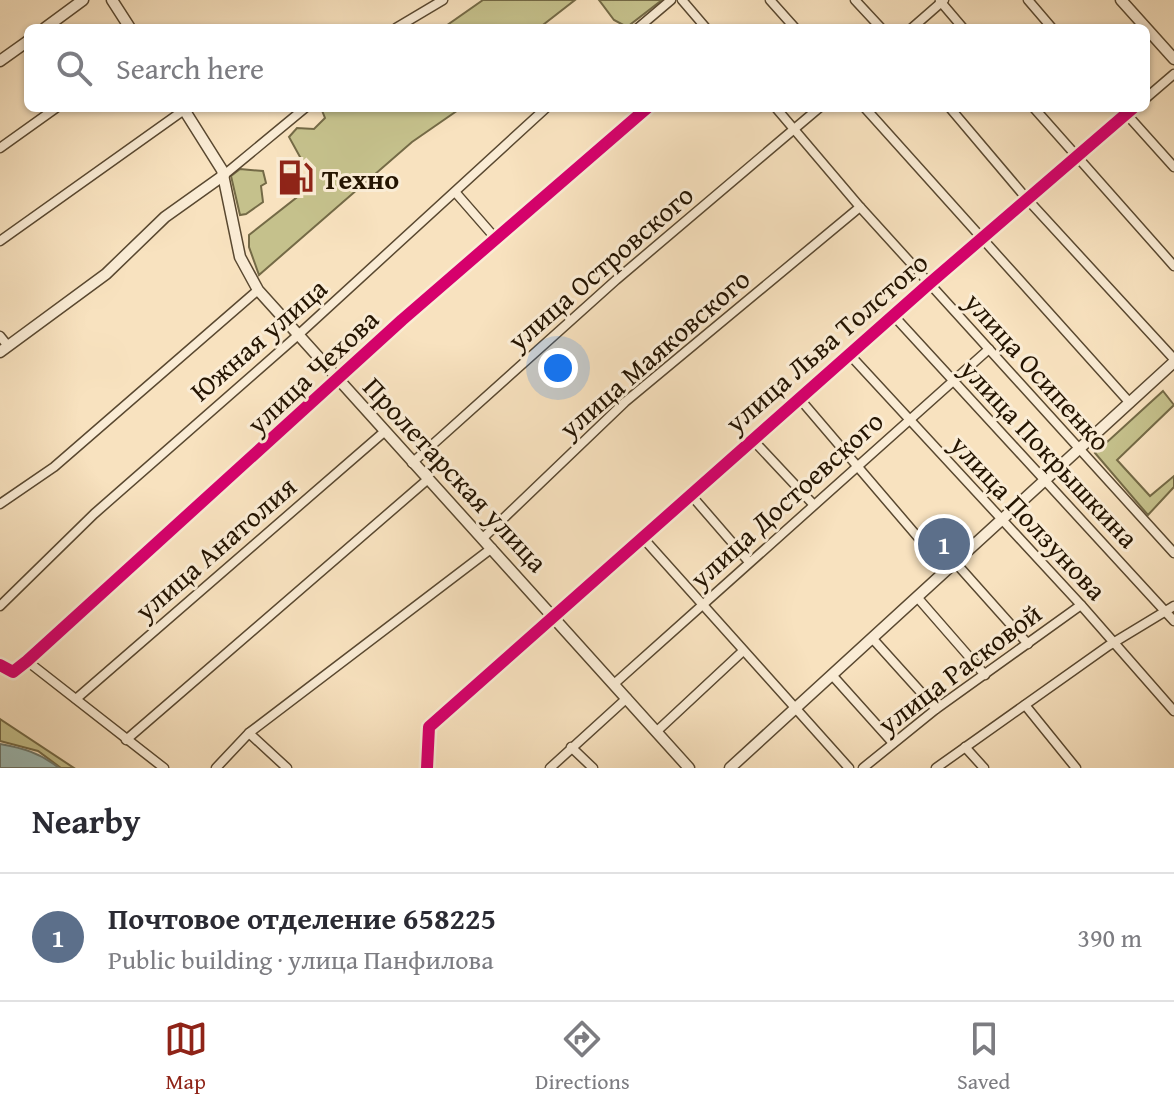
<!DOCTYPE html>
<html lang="en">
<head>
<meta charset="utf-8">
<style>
	:root { --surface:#fff; --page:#f2f2f3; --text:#2b2b33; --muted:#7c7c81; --line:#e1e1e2; --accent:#8f2418 }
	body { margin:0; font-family:"Gentium Book Plus",serif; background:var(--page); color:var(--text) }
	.you { position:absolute; left:558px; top:368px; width:28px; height:28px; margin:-20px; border:6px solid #fff; border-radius:50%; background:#1a73e8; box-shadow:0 0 0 12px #1a73e833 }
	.badge { display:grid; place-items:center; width:52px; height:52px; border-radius:50%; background:var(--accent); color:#fff; font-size:26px; font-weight:700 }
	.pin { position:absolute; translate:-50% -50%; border:4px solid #fff; box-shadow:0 2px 8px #0006 }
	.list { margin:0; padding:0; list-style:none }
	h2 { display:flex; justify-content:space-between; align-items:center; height:104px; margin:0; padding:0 32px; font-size:34px }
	h2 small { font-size:26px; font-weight:400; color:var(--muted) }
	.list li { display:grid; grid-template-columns:52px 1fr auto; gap:24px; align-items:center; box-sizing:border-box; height:128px; padding:0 32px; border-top:2px solid var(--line) }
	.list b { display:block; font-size:30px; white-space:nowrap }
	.list p { margin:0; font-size:26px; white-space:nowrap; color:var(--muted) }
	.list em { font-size:26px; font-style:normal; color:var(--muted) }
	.icon { flex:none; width:44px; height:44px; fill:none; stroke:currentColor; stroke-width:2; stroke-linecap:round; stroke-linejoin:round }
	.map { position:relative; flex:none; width:1174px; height:768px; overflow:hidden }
	.search { position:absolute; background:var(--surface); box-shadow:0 2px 6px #0004; left:24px; right:24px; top:24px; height:88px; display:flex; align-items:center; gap:20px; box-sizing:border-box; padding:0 28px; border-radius:12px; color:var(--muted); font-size:30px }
	.sheet { height:232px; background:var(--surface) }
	nav { display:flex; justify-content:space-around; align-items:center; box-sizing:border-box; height:112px; border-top:2px solid var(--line); background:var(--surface); font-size:22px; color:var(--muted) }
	nav a { display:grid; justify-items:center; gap:4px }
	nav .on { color:var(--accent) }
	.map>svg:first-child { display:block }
	.green { fill:#c5c18c; stroke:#746a46; stroke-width:2 }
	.water { fill:#9ebdb7; stroke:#6d796e; stroke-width:2 }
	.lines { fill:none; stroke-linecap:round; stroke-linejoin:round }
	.minor-casing { stroke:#594830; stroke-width:11 }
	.tertiary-casing { stroke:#594830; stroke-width:13 }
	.minor { stroke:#faecd5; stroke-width:8 }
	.tertiary { stroke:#faecd5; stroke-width:10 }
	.cycleway-casing { stroke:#faecd5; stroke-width:17 }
	.cycleway { stroke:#d6006c; stroke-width:12 }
	.labels { text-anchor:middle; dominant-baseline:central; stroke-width:6; stroke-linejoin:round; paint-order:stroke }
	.poi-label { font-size:28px; font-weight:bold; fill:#241401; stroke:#faecd5; text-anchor:start }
	.street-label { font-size:28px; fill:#241401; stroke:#faecd5 }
</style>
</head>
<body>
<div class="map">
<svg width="1174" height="768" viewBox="0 0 1174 768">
	<rect width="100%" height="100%" fill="#f8e2bf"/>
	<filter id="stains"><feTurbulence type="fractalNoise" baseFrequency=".0025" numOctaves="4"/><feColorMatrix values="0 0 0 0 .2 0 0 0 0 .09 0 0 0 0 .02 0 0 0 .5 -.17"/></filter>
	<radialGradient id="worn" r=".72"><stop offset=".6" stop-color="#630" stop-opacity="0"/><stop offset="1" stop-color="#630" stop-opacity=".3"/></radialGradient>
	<g class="green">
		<polygon points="483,0 575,0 539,28 443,28"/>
		<polygon points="599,0 662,0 627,27 614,20"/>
		<polygon points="321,108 461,108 412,142 259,275 249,247 249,235 301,194 310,175 289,137 297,128 314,129 325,118"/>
		<polygon points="240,169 263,171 266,183 261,186 263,202 246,214 240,215 231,176"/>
		<polygon points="1163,391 1174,405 1117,460 1150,496 1174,476 1174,487 1148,515 1095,453"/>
		<polygon points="0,719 74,768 61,768 38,751 0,741"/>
	</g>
	<path class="water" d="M0 744C23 748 40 753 59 768H0Z"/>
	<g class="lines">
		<defs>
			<g id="minor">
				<polyline points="682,0 706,28"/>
				<polyline points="770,0 795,28"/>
				<polyline points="855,0 881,28"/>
				<polyline points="1028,0 1052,28"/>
				<polyline points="940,1 963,28"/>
				<polyline points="396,28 443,0"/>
				<polyline points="638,28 671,0"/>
				<polyline points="912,28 944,0"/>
				<polyline points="1146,98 1174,74"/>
				<polyline points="776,108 860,207 1174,553"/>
				<polyline points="865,108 1130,403"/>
				<polyline points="950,108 1027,199 1174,359"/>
				<polyline points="1034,108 1174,266"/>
				<polyline points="1121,108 1174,167"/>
				<polyline points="0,148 56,108"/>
				<polyline points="224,175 305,108"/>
				<polyline points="456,193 497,240"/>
				<polyline points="0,241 184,110"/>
				<polyline points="893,315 1174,621"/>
				<polyline points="0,336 8,346"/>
				<polyline points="849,354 1081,605 1174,711"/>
				<polyline points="799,398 946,570"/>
				<polyline points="752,439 813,504"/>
				<polyline points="412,463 616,280 819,108"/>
				<polyline points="691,495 749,562"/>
				<polyline points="0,504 54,467 258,290"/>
				<polyline points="483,538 625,402 860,207"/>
				<polyline points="643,538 849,768"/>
				<polyline points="954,561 1028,644"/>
				<polyline points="917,597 985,675"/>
				<polyline points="0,606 94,514 297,336 546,108"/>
				<polyline points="872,638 936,709"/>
				<polyline points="27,661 164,768"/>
				<polyline points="0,665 13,672 27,661 402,320 647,108"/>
				<polyline points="832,675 893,743"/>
				<polyline points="614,684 989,349"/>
				<polyline points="76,699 384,432"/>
				<polyline points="1025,705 1076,768"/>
				<polyline points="656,732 743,651"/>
				<polyline points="249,733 287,768"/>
				<polyline points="126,740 427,480"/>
				<polyline points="571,747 593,768"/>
				<polyline points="965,747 984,768"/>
				<polyline points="216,768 249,733 492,548"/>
				<polyline points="427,768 429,727 930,283 1133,108"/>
				<polyline points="550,768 627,698"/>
				<polyline points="863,768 936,709 1081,605"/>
				<polyline points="936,768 1108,646 1174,606"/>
			</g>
			<g id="tertiary">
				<polyline points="112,0 130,28"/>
				<polyline points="1121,0 1174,59"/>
				<polyline points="45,28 83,0"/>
				<polyline points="0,61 28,41"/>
				<polyline points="183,108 222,170 240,257 258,290 689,768"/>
				<polyline points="0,352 106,274 165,217 224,175"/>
				<polyline points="730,768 1174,362"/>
			</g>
		</defs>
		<use href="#minor" class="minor-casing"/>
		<use href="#tertiary" class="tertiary-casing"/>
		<use href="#minor" class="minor"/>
		<use href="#tertiary" class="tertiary"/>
		<defs>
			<g id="cycleway">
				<polyline points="0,665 13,672 27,661 402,320 647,108"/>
				<polyline points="427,768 429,727 930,283 1133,108"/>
			</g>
		</defs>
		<use href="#cycleway" class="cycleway-casing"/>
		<use href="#cycleway" class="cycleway"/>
	</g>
	<defs>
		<symbol id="fuel-bare" viewBox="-9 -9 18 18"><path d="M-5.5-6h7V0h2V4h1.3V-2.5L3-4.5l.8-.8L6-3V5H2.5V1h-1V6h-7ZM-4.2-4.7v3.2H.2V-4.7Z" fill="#8f2418" stroke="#faecd5" stroke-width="2.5" paint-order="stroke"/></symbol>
	</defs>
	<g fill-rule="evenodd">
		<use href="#fuel-bare" x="270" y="152" width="51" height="51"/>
	</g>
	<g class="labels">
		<g class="poi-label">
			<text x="322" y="178">Техно</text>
		</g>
		<g class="street-label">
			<text transform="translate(600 267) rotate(-41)">улица Островского</text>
			<text transform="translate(258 339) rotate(-41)">Южная улица</text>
			<text transform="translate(826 342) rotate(-41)">улица Льва Толстого</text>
			<text transform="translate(654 353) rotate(-41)">улица Маяковского</text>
			<text transform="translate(312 371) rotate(-43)">улица Чехова</text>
			<text transform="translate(1038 371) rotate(48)">улица Осипенко</text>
			<text transform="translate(1050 453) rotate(47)">улица Покрышкина</text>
			<text transform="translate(456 474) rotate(47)">Пролетарская улица</text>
			<text transform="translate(786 499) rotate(-42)">улица Достоевского</text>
			<text transform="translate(1029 517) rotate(47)">улица Ползунова</text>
			<text transform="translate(215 548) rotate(-41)">улица Анатолия</text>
			<text transform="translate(959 668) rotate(-37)">улица Расковой</text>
		</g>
	</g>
	<rect width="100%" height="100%" filter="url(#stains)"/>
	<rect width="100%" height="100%" fill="url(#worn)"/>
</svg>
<div class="you"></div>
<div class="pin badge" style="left:944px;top:544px;background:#5c6f8a">1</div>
<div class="search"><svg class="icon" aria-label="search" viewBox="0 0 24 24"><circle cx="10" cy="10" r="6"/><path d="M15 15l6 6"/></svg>Search here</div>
</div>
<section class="sheet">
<h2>Nearby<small></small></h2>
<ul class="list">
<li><span class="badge" style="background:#5c6f8a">1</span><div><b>Почтовое отделение 658225</b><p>Public building · улица Панфилова</p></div><em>390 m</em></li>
</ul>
</section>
<nav>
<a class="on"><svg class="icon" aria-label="map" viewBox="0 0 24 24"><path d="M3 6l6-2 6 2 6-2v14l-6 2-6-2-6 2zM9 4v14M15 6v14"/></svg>Map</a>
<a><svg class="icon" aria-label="directions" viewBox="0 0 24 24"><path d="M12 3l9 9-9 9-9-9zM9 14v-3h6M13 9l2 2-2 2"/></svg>Directions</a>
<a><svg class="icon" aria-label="saved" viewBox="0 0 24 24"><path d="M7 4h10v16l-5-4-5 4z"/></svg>Saved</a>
</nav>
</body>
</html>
